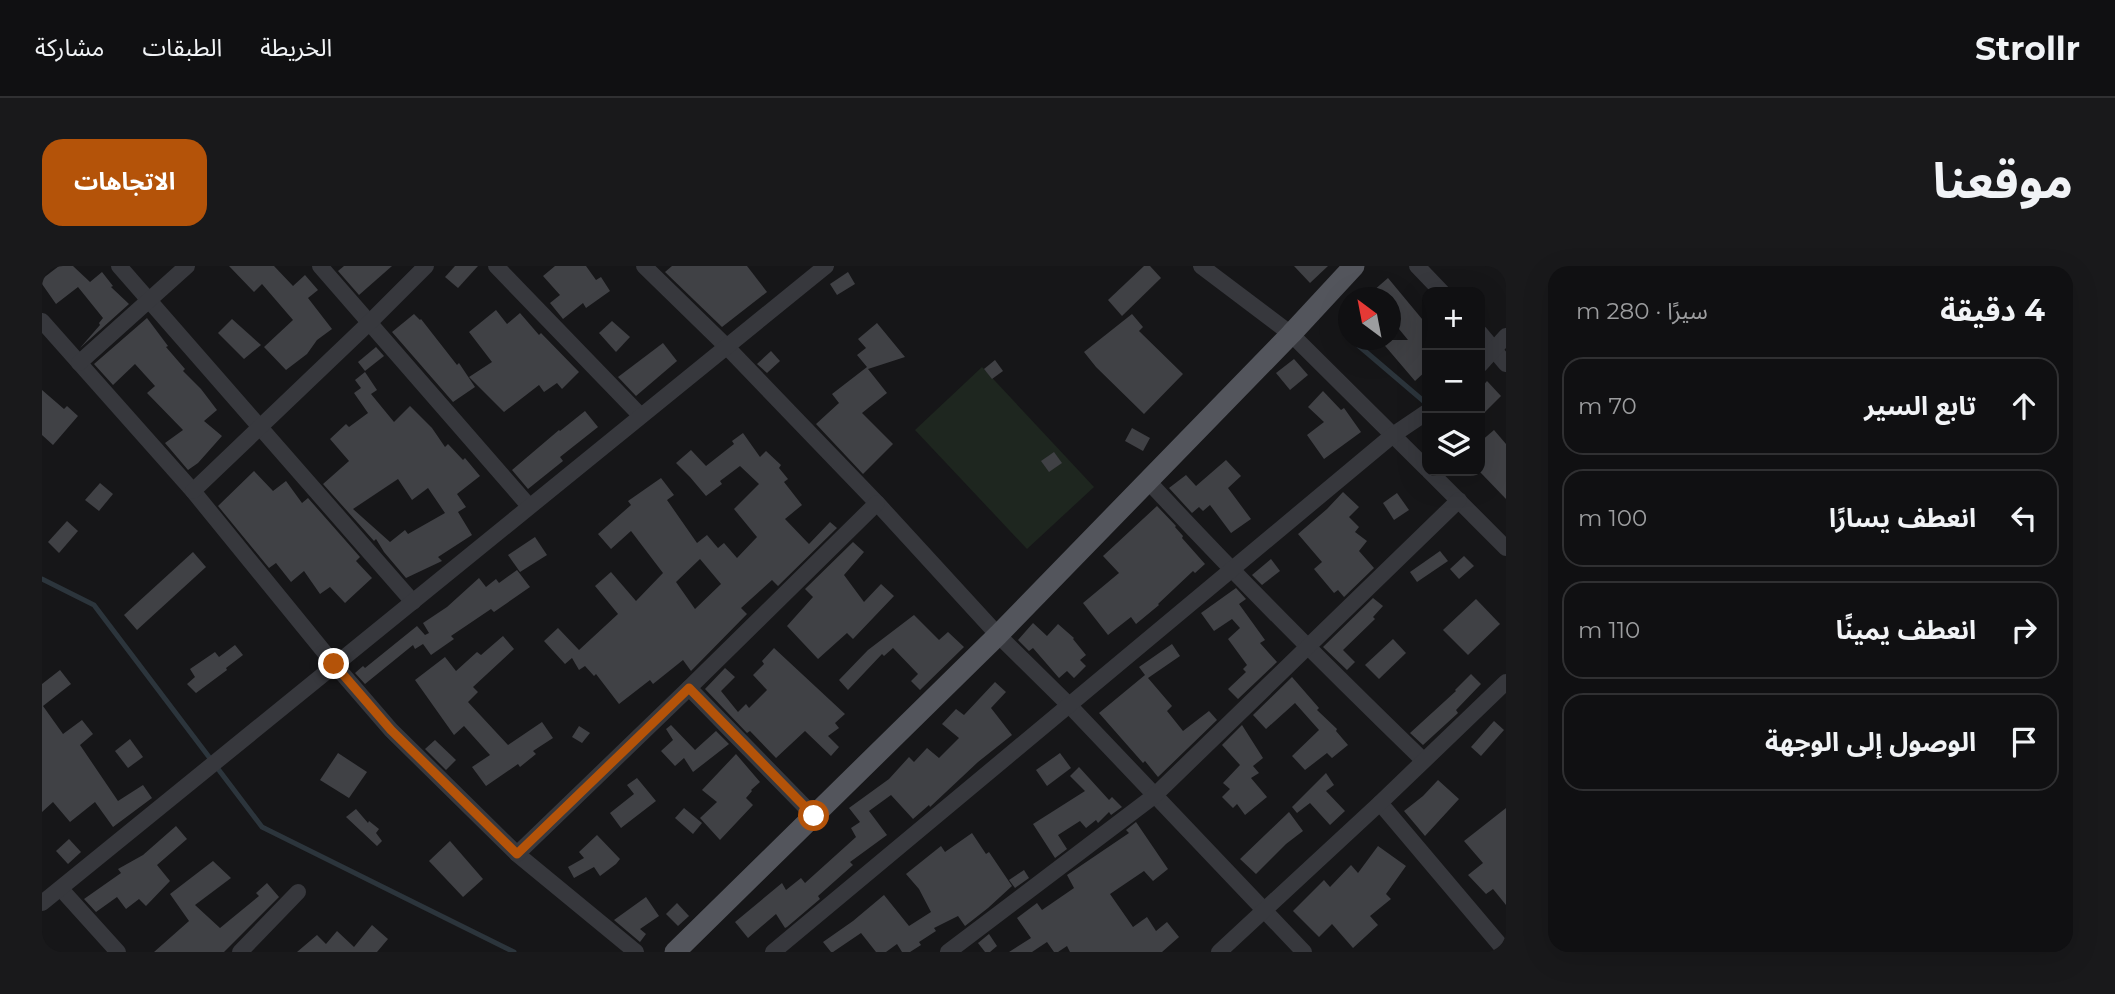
<!DOCTYPE html>
<html lang="ar">
<head>
<meta charset="utf-8">
<style>
	:root { --surface:#101012; --page:#19191b; --text:#f1f3f6; --muted:#9c9d9f; --line:#303032; --accent:#b45309 }
	body { margin:0; font-family:Montserrat,"Noto Sans Arabic",sans-serif; background:var(--page); color:var(--text); direction:rtl }
	.controls { position:absolute; right:21px; top:21px; display:grid; overflow:hidden; border-radius:14px; box-shadow:0 7px 28px #0002 }
	.controls button { width:63px; height:63px; display:grid; place-items:center; padding:0; border:0; border-bottom:2px solid var(--line); background:var(--surface); color:var(--text); font:35px sans-serif }
	.compass { position:absolute; left:1296px; top:21px; width:63px; height:63px; border-radius:50%; background:var(--surface); box-shadow:0 7px 28px #0002; rotate:328deg }
	.stop { position:absolute; width:21px; height:21px; margin:-16px; border:5px solid #b45309; border-radius:50%; background:#fff }
	.stop.end { background:#b45309; border-color:#fff; box-shadow:0 2px 7px #0008 }
	.list { margin:0; padding:0; list-style:none }
	h2 { display:flex; justify-content:space-between; align-items:center; height:91px; margin:0; padding:0 28px; font-size:30px }
	h2 small { font-size:23px; font-weight:400; color:var(--muted) }
	.list li { display:grid; grid-template-columns:46px 1fr auto; gap:21px; align-items:center; box-sizing:border-box; height:98px; margin:0 14px 14px; padding:0 14px; border:2px solid var(--line); border-radius:21px }
	.list b { display:block; font-size:26px; white-space:nowrap }
	.list em { font-size:23px; font-style:normal; color:var(--muted) }
	.icon { flex:none; width:38px; height:38px; fill:none; stroke:currentColor; stroke-width:2; stroke-linecap:round; stroke-linejoin:round }
	.map { position:relative; flex:none; width:1464px; height:686px; overflow:hidden; direction:ltr; border-radius:21px }
	header { display:flex; align-items:center; gap:42px; box-sizing:border-box; height:98px; padding:0 35px; background:var(--surface); border-bottom:2px solid var(--line) }
	header strong { font-size:33px }
	nav { display:flex; gap:38px; margin-inline-start:auto; font-size:24px }
	.intro { display:flex; align-items:center; justify-content:space-between; box-sizing:border-box; height:168px; padding:0 42px }
	h1 { margin:0; font-size:49px }
	.button { padding:18px 32px; border-radius:21px; background:var(--accent); color:#fff; font-size:24px; font-weight:700 }
	main { display:flex; gap:42px; padding:0 42px }
	aside { flex:1; background:var(--surface); border-radius:21px; box-shadow:0 7px 28px #0002 }
	.map>svg:first-child { display:block }
	.green { fill:#1e261f }
	.lines { fill:none; stroke-linecap:round; stroke-linejoin:round }
	.stream { stroke:#2c353c; stroke-width:5 }
	.building { fill:#404145; fill-rule:evenodd }
	.minor { stroke:#37383d; stroke-width:16 }
	.major { stroke:#53555c; stroke-width:21 }
	.route { stroke:#b45309; stroke-width:9 }
</style>
</head>
<body>
<header>
<strong>Strollr</strong>
<nav><a>الخريطة</a><a>الطبقات</a><a>مشاركة</a></nav>
</header>
<div class="intro"><h1>موقعنا</h1><a class="button">الاتجاهات</a></div>
<main>
<aside>
<h2>4 دقيقة<small>سيرًا · 280 m</small></h2>
<ul class="list">
<li><svg class="icon" aria-label="ahead" viewBox="0 0 24 24"><path d="M12 20V5M6 11l6-6 6 6"/></svg><div><b>تابع السير</b></div><em>70 m</em></li>
<li><svg class="icon" aria-label="left" viewBox="0 0 24 24"><path d="M17 20v-9H6M10 6l-5 5 5 5"/></svg><div><b>انعطف يسارًا</b></div><em>100 m</em></li>
<li><svg class="icon" aria-label="right" viewBox="0 0 24 24"><path d="M7 20v-9h11M14 6l5 5-5 5"/></svg><div><b>انعطف يمينًا</b></div><em>110 m</em></li>
<li><svg class="icon" aria-label="arrive" viewBox="0 0 24 24"><path d="M6 21V4h12l-3 4 3 4H6"/></svg><div><b>الوصول إلى الوجهة</b></div></li>
</ul>
</aside>
<div class="map">
<svg width="1464" height="686" viewBox="0 0 1464 686">
	<rect width="100%" height="100%" fill="#161618"/>
	<polygon class="green" points="940,101 1052,221 985,283 873,164"/>
	<g class="lines">
		<g class="stream">
			<polyline points="1310,74 1385,138"/>
			<polyline points="0,313 52,339 220,561 472,686"/>
		</g>
	</g>
	<g class="building">
		<polygon points="17,0 31,0 48,16 60,6 71,20 69,21 87,38 38,82 58,59 57,57 61,52 36,21 14,38 0,18 0,13"/>
		<polygon points="187,0 232,0 251,20 263,9 276,24 266,32 290,63 275,74 265,88 244,104 222,81 251,54 220,18 212,26"/>
		<polygon points="302,0 350,0 317,29 296,5"/>
		<polygon points="413,0 436,0 416,22 403,11"/>
		<polygon points="513,0 544,0 554,14 559,11 568,25 544,42 541,37 521,53 508,37 518,29 501,10"/>
		<polygon points="630,0 705,0 725,26 680,61 623,6"/>
		<polygon points="1102,0 1108,0 1119,12 1080,50 1066,34"/>
		<polygon points="1252,0 1286,0 1268,17"/>
		<polygon points="806,6 813,18 795,29 788,18"/>
		<polygon points="1346,12 1385,59 1385,104 1373,115 1338,74 1366,74 1348,52 1348,32 1323,32"/>
		<polygon points="454,44 465,58 478,47 497,69 499,67 537,106 520,123 515,117 502,126 497,119 462,146 427,111 450,96 427,66"/>
		<polygon points="372,48 378,54 379,53 415,99 417,97 433,121 411,136 350,66"/>
		<polygon points="1090,48 1101,61 1097,65 1141,108 1102,148 1054,101 1042,86"/>
		<polygon points="105,52 126,80 124,81 143,103 141,105 159,123 175,144 162,155 180,170 156,197 146,204 123,177 141,164 105,127 113,120 93,98 71,119 52,98"/>
		<polygon points="190,53 219,79 202,93 176,67"/>
		<polygon points="570,55 588,71 574,86 557,67"/>
		<polygon points="835,57 863,91 826,103 845,127 820,147 851,178 821,208 774,158 797,137 790,128 825,101 815,89 824,82 816,73"/>
		<polygon points="621,77 635,95 594,130 576,111"/>
		<polygon points="334,81 342,90 323,105 316,96"/>
		<polygon points="729,85 738,95 725,107 715,98"/>
		<polygon points="1252,93 1266,109 1248,124 1234,107"/>
		<polygon points="953,94 961,105 950,113 942,103"/>
		<path d="M323 106 335 124 329 128 352 156 368 140 390 162 403 181 406 178 421 194 423 192 438 210 415 228 424 241 416 246 430 269 396 291 400 295 364 312 342 286 334 273 332 275 281 218 307 195 288 173 304 158 307 161 326 147 312 127 319 122 313 114ZM356 213 370 234 386 222 403 247 366 268 363 264 348 276 311 243Z"/>
		<polygon points="1445,115 1459,130 1438,151 1438,123"/>
		<polygon points="0,124 22,143 25,140 36,150 11,179 0,169"/>
		<polygon points="1281,125 1299,144 1302,142 1319,166 1282,193 1265,169 1282,156 1266,141"/>
		<polygon points="543,145 556,161 518,191 521,195 486,223 470,204 517,164 518,165"/>
		<polygon points="1090,162 1108,172 1101,185 1083,175"/>
		<polygon points="1452,164 1464,178 1464,233 1438,206 1438,176"/>
		<path d="M701 167 718 191 724 185 739 199 737 202 746 213 742 216 760 239 743 253 767 278 788 256 795 262 736 320 730 314 699 342 705 348 649 405 641 394 611 418 608 414 577 438 554 408 552 410 543 400 537 404 530 392 523 398 502 375 516 362 537 384 576 348 553 320 569 306 594 335 621 307 589 265 569 283 556 268 589 239 586 235 619 212 632 229 625 234 655 277 665 269 676 282 682 277 695 292 715 271 692 243 717 218 698 200 678 215 680 218 664 230 648 211 634 197 649 184 664 200 692 178 690 175ZM658 293 679 318 653 343 634 316Z"/>
		<polygon points="1012,186 1020,197 1007,206 999,195"/>
		<polygon points="1184,194 1199,210 1186,222 1209,253 1189,267 1168,239 1161,245 1157,241 1150,247 1127,222 1144,209 1154,220"/>
		<polygon points="212,205 231,225 244,215 260,237 266,232 318,291 314,295 330,312 303,337 288,321 278,328 262,305 249,316 234,297 227,302 176,240"/>
		<polygon points="58,217 71,228 57,245 43,234"/>
		<polygon points="1301,226 1317,241 1307,251 1317,261 1313,266 1325,275 1317,285 1332,302 1302,331 1296,324 1292,327 1272,303 1280,296 1256,268 1285,243"/>
		<polygon points="1355,227 1367,244 1352,254 1341,237"/>
		<polygon points="1115,240 1134,260 1133,261 1141,270 1140,272 1163,298 1153,307 1151,305 1116,338 1117,339 1094,358 1089,351 1066,369 1041,337 1077,307 1061,290"/>
		<polygon points="25,255 36,265 17,287 6,276"/>
		<polygon points="493,271 505,289 478,306 466,289"/>
		<polygon points="811,276 822,286 802,309 822,336 839,318 852,330 811,373 805,367 776,393 745,360 771,331 763,323"/>
		<polygon points="1398,285 1406,295 1375,316 1368,306"/>
		<polygon points="151,286 164,301 95,364 82,349"/>
		<polygon points="1422,290 1432,300 1417,313 1408,303"/>
		<polygon points="1229,293 1238,305 1220,319 1210,309"/>
		<polygon points="475,304 488,321 452,346 449,343 409,370 412,373 389,389 381,378 373,383 371,379 323,418 313,407 321,400 323,402 375,360 383,369 387,367 381,357 405,341 437,312 444,321 454,313 457,317"/>
		<polygon points="1194,322 1204,333 1197,338 1223,374 1218,377 1235,396 1196,433 1186,423 1204,406 1201,403 1205,399 1186,373 1198,362 1190,353 1172,365 1159,347"/>
		<polygon points="1331,332 1341,340 1331,351 1333,353 1301,384 1313,396 1305,404 1281,381"/>
		<polygon points="1434,333 1458,358 1426,389 1401,364"/>
		<polygon points="872,349 897,374 906,366 922,381 878,424 869,415 876,408 851,382 842,390 840,388 806,424 797,414 826,384"/>
		<polygon points="991,357 1005,370 1016,358 1032,372 1031,373 1044,389 1038,394 1044,400 1032,412 1025,405 1017,412 991,382 987,385 976,374"/>
		<polygon points="461,370 472,383 431,421 436,426 426,436 466,479 500,456 511,472 491,485 494,488 478,501 476,498 444,520 430,501 448,489 422,460 412,469 373,414 403,391 414,405 435,386 439,389"/>
		<polygon points="1351,373 1364,387 1337,413 1323,399"/>
		<polygon points="1130,378 1138,390 1106,412 1130,440 1125,445 1141,465 1167,445 1175,454 1116,511 1103,495 1101,497 1057,447 1103,409 1097,401"/>
		<polygon points="193,379 201,389 184,402 185,404 154,427 145,418 153,411 148,403 173,386 177,391"/>
		<polygon points="732,382 803,448 793,457 797,462 786,470 797,481 789,490 763,465 734,492 708,465 705,467 663,423 683,402 693,411 679,425 696,446 704,438 707,442 725,424 711,409 722,398 720,395"/>
		<polygon points="18,404 29,418 1,440 21,468 40,454 51,468 38,479 76,535 101,519 110,532 71,561 53,536 28,556 11,536 0,546 0,418"/>
		<polygon points="1429,408 1439,418 1414,444 1416,447 1381,479 1368,467 1414,425 1413,424"/>
		<polygon points="1250,411 1277,442 1275,444 1295,463 1294,465 1306,479 1290,492 1285,487 1263,504 1250,490 1277,464 1253,437 1224,463 1211,449"/>
		<polygon points="953,416 964,426 949,442 970,469 936,496 888,541 887,539 871,553 849,529 827,545 845,569 808,596 811,599 776,630 778,633 745,661 743,662 734,648 706,672 693,656 740,617 744,624 759,612 763,617 814,571 809,562 818,556 807,542 847,513 867,491 872,496 885,482 897,492 917,472 900,458 914,443 922,449"/>
		<polygon points="1452,455 1462,464 1439,490 1429,481"/>
		<polygon points="629,459 653,484 674,465 687,478 651,506 642,492 633,500 619,485 631,474 624,463"/>
		<polygon points="1200,459 1221,492 1211,500 1217,507 1209,512 1225,531 1203,549 1195,538 1191,542 1180,531 1188,523 1181,517 1198,499 1180,479"/>
		<polygon points="537,460 548,467 540,477 530,471"/>
		<polygon points="88,473 101,491 86,502 73,485"/>
		<polygon points="393,474 414,494 404,504 383,483"/>
		<polygon points="296,487 325,506 307,532 278,514"/>
		<polygon points="1018,487 1029,502 1005,520 994,504"/>
		<polygon points="694,488 718,516 709,524 710,525 704,532 711,539 678,574 658,552 675,536 660,524"/>
		<polygon points="1037,501 1067,534 1070,531 1080,541 1069,549 1067,546 1056,557 1054,554 1044,562 1038,555 1016,569 1025,583 1013,592 991,558 1043,525 1028,510"/>
		<polygon points="1284,507 1292,519 1284,525 1303,545 1288,559 1268,537 1255,547 1250,541"/>
		<polygon points="595,512 614,535 579,562 568,547 592,528 585,519"/>
		<polygon points="1396,514 1417,533 1383,570 1362,545 1381,530"/>
		<polygon points="642,542 660,557 651,568 633,552"/>
		<polygon points="1464,542 1464,639 1451,623 1444,628 1426,609 1441,597 1422,575"/>
		<polygon points="314,543 326,557 327,555 337,563 334,567 340,575 335,580 304,551"/>
		<polygon points="1247,546 1261,565 1244,578 1214,608 1198,593"/>
		<polygon points="1094,556 1126,603 1111,615 1102,605 1068,628 1091,661 1105,651 1114,665 1125,656 1137,671 1120,686 1028,686 1025,680 1016,686 1012,686 1005,676 990,686 967,686 989,672 975,652 995,637 1000,644 1032,622 1025,609 1087,567 1084,564"/>
		<polygon points="134,560 145,573 115,599 128,615 104,640 97,633 84,643 75,631 54,646 42,633 79,607 76,603 101,589"/>
		<polygon points="930,567 944,588 947,586 970,620 946,642 923,660 916,650 892,662 894,665 877,676 879,679 868,686 860,686 855,678 844,686 834,686 819,667 791,686 789,686 781,676 811,655 842,629 867,660 889,646 877,623 864,608 899,580 903,586"/>
		<polygon points="555,569 578,593 574,598 558,610 552,601 532,612 526,601 542,592 537,586"/>
		<polygon points="27,573 39,586 26,598 14,585"/>
		<polygon points="408,575 441,613 421,631 387,595"/>
		<polygon points="1336,580 1364,600 1344,628 1349,633 1328,650 1336,659 1311,682 1290,658 1277,671 1251,645 1282,614 1288,621 1309,599 1316,607"/>
		<polygon points="171,595 189,612 153,639 178,662 217,630 214,627 225,617 237,631 182,686 112,686 147,655 128,628"/>
		<polygon points="982,604 987,612 973,622 967,614"/>
		<polygon points="604,631 617,650 598,663 604,668 598,676 572,654"/>
		<polygon points="635,637 647,650 636,660 624,648"/>
		<polygon points="330,659 346,673 335,686 255,686 275,669 284,678 295,665 312,681"/>
		<polygon points="947,668 955,680 948,686 943,686 936,677"/>
	</g>
	<g class="lines">
		<g class="minor">
			<polyline points="77,0 371,336"/>
			<polyline points="278,0 487,240"/>
			<polyline points="454,0 598,149"/>
			<polyline points="602,0 684,80 835,237 956,369 1028,440 1262,686"/>
			<polyline points="1159,0 1249,68 1385,203"/>
			<polyline points="1375,0 1400,26"/>
			<polyline points="0,55 151,225 292,398 349,464 475,588 594,686"/>
			<polyline points="1438,67 1464,98"/>
			<polyline points="37,97 145,0"/>
			<polyline points="1438,99 1464,70"/>
			<polyline points="1387,205 1464,282"/>
			<path d="M1106 215C1195 311 1287 403 1381 494"/>
			<polyline points="151,225 328,56 384,0"/>
			<polyline points="647,422 772,550"/>
			<polyline points="1338,537 1464,686"/>
			<polyline points="475,588 647,422 835,237"/>
			<polyline points="19,623 76,686"/>
			<polyline points="0,637 784,0"/>
			<polyline points="198,686 256,626"/>
			<polyline points="731,686 1351,169 1385,146"/>
			<polyline points="906,686 1112,530 1417,234"/>
			<polyline points="1177,686 1338,537 1464,416"/>
		</g>
		<polyline class="major" points="633,686 956,369 1249,68 1312,0"/>
	</g>
	<g class="lines">
		<polyline class="route" points="292,398 349,464 475,588 647,422 772,550"/>
	</g>
</svg>
<div class="controls">
<button>+</button>
<button>−</button>
<button><svg class="icon" aria-label="layers" viewBox="0 0 24 24"><path d="M12 4l9 5-9 5-9-5zM3 14l9 5 9-5"/></svg></button>
</div>
<svg class="compass" viewBox="-18 -18 36 36"><path d="M0-13l5 13h-10z" fill="#e53935"/><path d="M0 13l5-13h-10z" fill="#9c9d9f"/></svg>
<div class="stop" style="left:772px;top:550px"></div>
<div class="stop end" style="left:292px;top:398px"></div>
</div>
</main>
</body>
</html>
